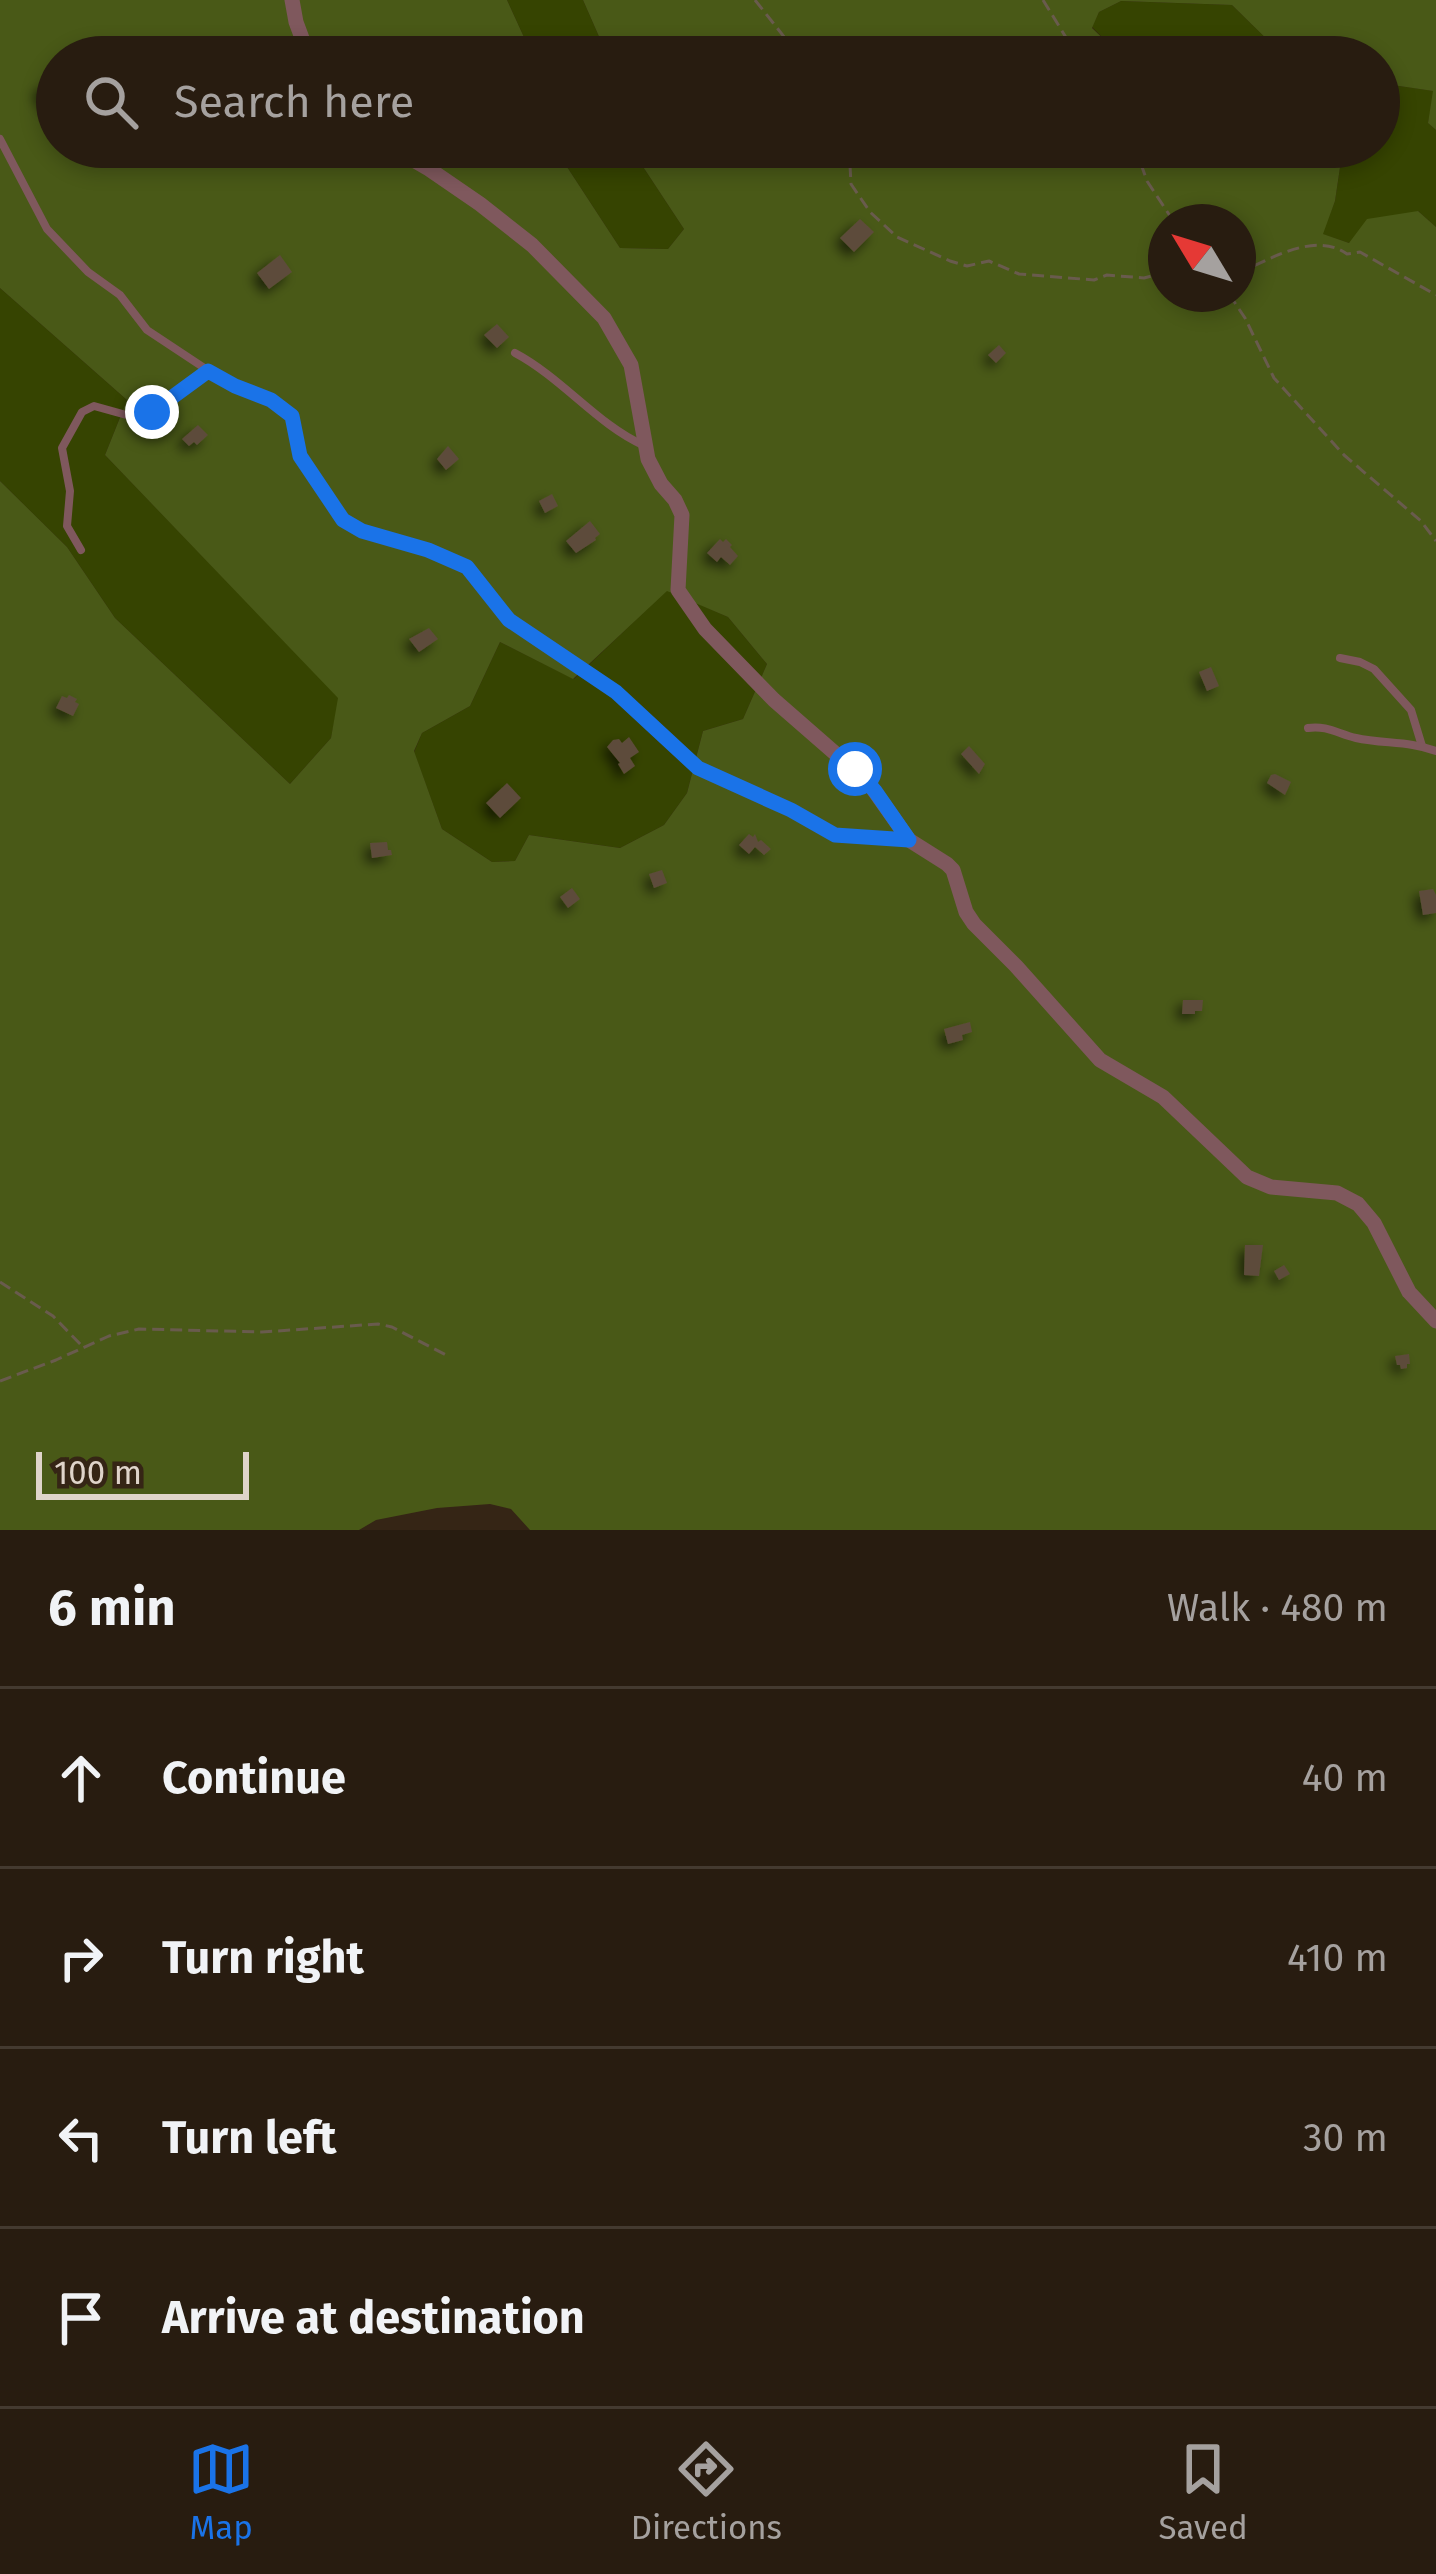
<!DOCTYPE html>
<html lang="en">
<head>
<meta charset="utf-8">
<style>
	:root { --surface:#281c10; --page:#34291e; --text:#f1f3f6; --muted:#a5a19f; --line:#443a30; --accent:#1a73e8 }
	body { margin:0; font-family:"Fira Sans",sans-serif; background:var(--page); color:var(--text) }
	.compass { position:absolute; left:1148px; top:204px; width:108px; height:108px; border-radius:50%; background:var(--surface); box-shadow:0 6px 18px #0003; rotate:308deg }
	.scale { position:absolute; left:36px; bottom:30px; width:213px; box-sizing:border-box; padding-left:12px; border:6px solid #dfd4ca; border-top:0; font-size:33px; line-height:42px; white-space:nowrap; color:#dfd4ca; -webkit-text-stroke:9px #352515; paint-order:stroke }
	.stop { position:absolute; width:36px; height:36px; margin:-27px; border:9px solid #1a73e8; border-radius:50%; background:#fff }
	.stop.end { background:#1a73e8; border-color:#fff; box-shadow:0 3px 12px #0008 }
	.list { margin:0; padding:0; list-style:none }
	h2 { display:flex; justify-content:space-between; align-items:center; height:156px; margin:0; padding:0 48px; font-size:51px }
	h2 small { font-size:39px; font-weight:400; color:var(--muted) }
	.list li { display:grid; grid-template-columns:78px 1fr auto; gap:36px; align-items:center; box-sizing:border-box; height:180px; padding:0 48px; border-top:3px solid var(--line) }
	.list b { display:block; font-size:45px; white-space:nowrap }
	.list em { font-size:39px; font-style:normal; color:var(--muted) }
	.icon { flex:none; width:66px; height:66px; fill:none; stroke:currentColor; stroke-width:2; stroke-linecap:round; stroke-linejoin:round }
	.map { position:relative; flex:none; width:1436px; height:1530px; overflow:hidden }
	.search { position:absolute; background:var(--surface); box-shadow:0 6px 18px #0003; left:36px; right:36px; top:36px; height:132px; display:flex; align-items:center; gap:30px; box-sizing:border-box; padding:0 42px; border-radius:66px; color:var(--muted); font-size:45px }
	.sheet { height:876px; background:var(--surface) }
	nav { display:flex; justify-content:space-around; align-items:center; box-sizing:border-box; height:168px; border-top:3px solid var(--line); background:var(--surface); font-size:33px; color:var(--muted) }
	nav a { display:grid; justify-items:center; gap:6px }
	nav .on { color:var(--accent) }
	.map>svg:first-child { display:block }
	.green { fill:#364401 }
	.forest { fill:#495917; fill-rule:evenodd }
	.building { fill:#5d4c3a; filter:url(#shadow) }
	.lines { fill:none; stroke-linecap:round; stroke-linejoin:round }
	.path { stroke:#695b4d; stroke-width:3; stroke-dasharray:12 6; stroke-linecap:butt }
	.service { stroke:#7f585d; stroke-width:8 }
	.minor { stroke:#7f585d; stroke-width:15 }
	.route { stroke:#1a73e8; stroke-width:15 }
</style>
</head>
<body>
<div class="map">
<svg width="1436" height="1530" viewBox="0 0 1436 1530">
	<defs>
		<filter id="shadow"><feDropShadow dx="-5.5" dy="5.5" stdDeviation="6" flood-color="#0009"/></filter>
	</defs>
	<rect width="100%" height="100%" fill="#352515"/>
	<g class="green">
		<polygon points="507,0 583,0 608,57 527,57 528,46"/>
		<polygon points="1121,1 1232,5 1285,57 1183,57 1180,52 1112,47 1092,27 1099,12"/>
		<polygon points="1379,83 1434,91 1428,123 1436,130 1436,227 1418,211 1349,243 1322,234 1335,201 1343,147 1379,147"/>
		<polygon points="554,147 630,147 684,229 668,249 620,248"/>
		<polygon points="0,288 127,400 105,455 339,698 331,738 290,784 115,618 67,547 0,481"/>
		<polygon points="667,590 728,617 767,664 743,719 703,731 687,793 664,825 620,848 529,835 515,861 492,862 442,829 414,752 422,733 470,706 500,642 574,679"/>
	</g>
	<g class="forest">
		<path d="M0 0H507L528 46 527 57H57V147H554L620 248 668 249 684 229 630 147H1343L1335 201 1323 234 1349 243 1367 219 1418 211 1436 227V1530H530L511 1509 490 1504 437 1508 376 1520 359 1530H0V481L67 547 115 618 290 784 331 738 338 698 105 455 127 400 0 288ZM1166 222H1238V294H1166ZM667 591 728 617 767 664 743 719 703 731 687 793 664 825 620 848 529 835 515 861 492 862 442 829 414 751 422 733 470 706 500 642 573 679Z"/>
		<polygon points="583,0 1436,0 1436,130 1428,123 1433,91 1379,83 1379,57 1285,57 1232,5 1121,1 1099,12 1092,28 1112,47 1180,52 1183,57 608,57"/>
	</g>
	<g class="building">
		<polygon points="57,78 57,104 50,108 37,90"/>
		<polygon points="860,219 874,232 854,252 840,238"/>
		<polygon points="280,255 292,272 269,289 257,273"/>
		<polygon points="497,324 509,337 497,348 484,335"/>
		<polygon points="999,345 1006,353 996,363 988,355"/>
		<polygon points="198,425 208,435 197,445 194,442 189,446 182,439"/>
		<polygon points="448,446 459,459 446,470 437,459"/>
		<polygon points="552,494 558,506 545,513 539,501"/>
		<polygon points="590,521 600,534 595,538 596,540 576,553 566,541"/>
		<polygon points="720,539 723,542 726,539 732,545 730,547 738,556 730,565 721,557 717,562 707,553"/>
		<polygon points="429,628 438,639 419,652 409,639"/>
		<polygon points="1211,667 1219,686 1207,691 1199,672"/>
		<polygon points="69,695 77,699 75,702 79,704 73,716 56,708 62,696 67,698"/>
		<polygon points="629,737 639,752 630,758 635,766 624,774 618,764 620,763 607,747 613,740 619,739 622,743"/>
		<polygon points="969,746 985,764 979,774 961,754"/>
		<polygon points="1275,774 1291,782 1285,795 1267,783 1271,775"/>
		<polygon points="507,783 521,798 500,818 486,803"/>
		<polygon points="749,834 753,837 755,834 758,842 761,840 771,849 764,855 755,847 749,854 739,845"/>
		<polygon points="387,842 388,850 391,850 392,855 372,858 370,843"/>
		<polygon points="662,870 667,883 654,888 649,874"/>
		<polygon points="572,888 580,899 568,908 560,897"/>
		<polygon points="1433,889 1436,895 1436,913 1423,915 1419,891"/>
		<polygon points="1183,1000 1203,1000 1202,1011 1195,1011 1195,1014 1182,1014"/>
		<polygon points="970,1022 972,1032 962,1035 963,1040 948,1044 944,1029"/>
		<polygon points="1245,1245 1263,1245 1259,1276 1244,1275"/>
		<polygon points="1284,1265 1290,1274 1279,1280 1274,1271"/>
		<polygon points="1409,1354 1410,1364 1407,1364 1407,1368 1401,1369 1400,1365 1397,1365 1395,1356"/>
	</g>
	<g class="lines">
		<g class="path">
			<polyline points="755,0 800,57"/>
			<polyline points="1043,0 1078,57"/>
			<polyline points="849,147 851,184 870,212 897,237 950,261 967,266 989,261 1019,274 1094,280 1107,275 1144,278 1166,272"/>
			<polyline points="1135,147 1147,181 1174,222"/>
			<path d="M1238 273C1271 259 1315 231 1347 254L1360 252 1436 295"/>
			<polyline points="1229,294 1245,318 1274,378 1344,455 1421,521 1436,541"/>
			<polyline points="0,1282 53,1316 82,1346"/>
			<polyline points="0,1381 56,1360 109,1336 139,1329 262,1332 378,1324 392,1327 446,1355"/>
		</g>
		<g class="service">
			<polyline points="0,139 47,229 88,272 120,295 147,330 224,381 271,400 292,416 300,456 343,521 362,531 427,550 467,567 509,620 617,692 698,768 709,775 791,810 835,835 904,839"/>
			<path d="M515 353C562 378 598 425 643 445"/>
			<polyline points="81,550 67,526 70,491 62,448 82,412 94,406 130,416 151,412 208,371"/>
			<polyline points="1340,658 1360,662 1374,669 1411,710 1422,746"/>
			<path d="M1308 728C1326 725 1339 734 1356 738 1383 744 1410 741 1436 751"/>
		</g>
		<g class="minor">
			<polyline points="292,0 296,22 309,57"/>
			<polyline points="391,147 429,169 480,204 532,245 604,318 631,365 648,459 661,484 675,500 682,515 678,590 705,629 774,700 868,782 909,840 947,864 953,870 966,912 974,924 1016,966 1100,1060 1163,1097 1247,1177 1271,1187 1337,1193 1358,1204 1374,1223 1409,1292 1436,1321"/>
		</g>
	</g>
	<g class="lines">
		<polyline class="route" points="152,412 208,371 235,386 271,400 292,416 300,456 343,520 362,531 428,550 467,567 509,620 616,692 698,768 791,810 835,835 909,840 875,791 855,769"/>
	</g>
</svg>
<svg class="compass" viewBox="-18 -18 36 36"><path d="M0-13l5 13h-10z" fill="#e53935"/><path d="M0 13l5-13h-10z" fill="#a5a19f"/></svg>
<div class="scale">100 m</div>
<div class="stop" style="left:855px;top:769px"></div>
<div class="stop end" style="left:152px;top:412px"></div>
<div class="search"><svg class="icon" aria-label="search" viewBox="0 0 24 24"><circle cx="10" cy="10" r="6"/><path d="M15 15l6 6"/></svg>Search here</div>
</div>
<section class="sheet">
<h2>6 min<small>Walk · 480 m</small></h2>
<ul class="list">
<li><svg class="icon" aria-label="ahead" viewBox="0 0 24 24"><path d="M12 20V5M6 11l6-6 6 6"/></svg><div><b>Continue</b></div><em>40 m</em></li>
<li><svg class="icon" aria-label="right" viewBox="0 0 24 24"><path d="M7 20v-9h11M14 6l5 5-5 5"/></svg><div><b>Turn right</b></div><em>410 m</em></li>
<li><svg class="icon" aria-label="left" viewBox="0 0 24 24"><path d="M17 20v-9H6M10 6l-5 5 5 5"/></svg><div><b>Turn left</b></div><em>30 m</em></li>
<li><svg class="icon" aria-label="arrive" viewBox="0 0 24 24"><path d="M6 21V4h12l-3 4 3 4H6"/></svg><div><b>Arrive at destination</b></div></li>
</ul>
</section>
<nav>
<a class="on"><svg class="icon" aria-label="map" viewBox="0 0 24 24"><path d="M3 6l6-2 6 2 6-2v14l-6 2-6-2-6 2zM9 4v14M15 6v14"/></svg>Map</a>
<a><svg class="icon" aria-label="directions" viewBox="0 0 24 24"><path d="M12 3l9 9-9 9-9-9zM9 14v-3h6M13 9l2 2-2 2"/></svg>Directions</a>
<a><svg class="icon" aria-label="saved" viewBox="0 0 24 24"><path d="M7 4h10v16l-5-4-5 4z"/></svg>Saved</a>
</nav>
</body>
</html>
